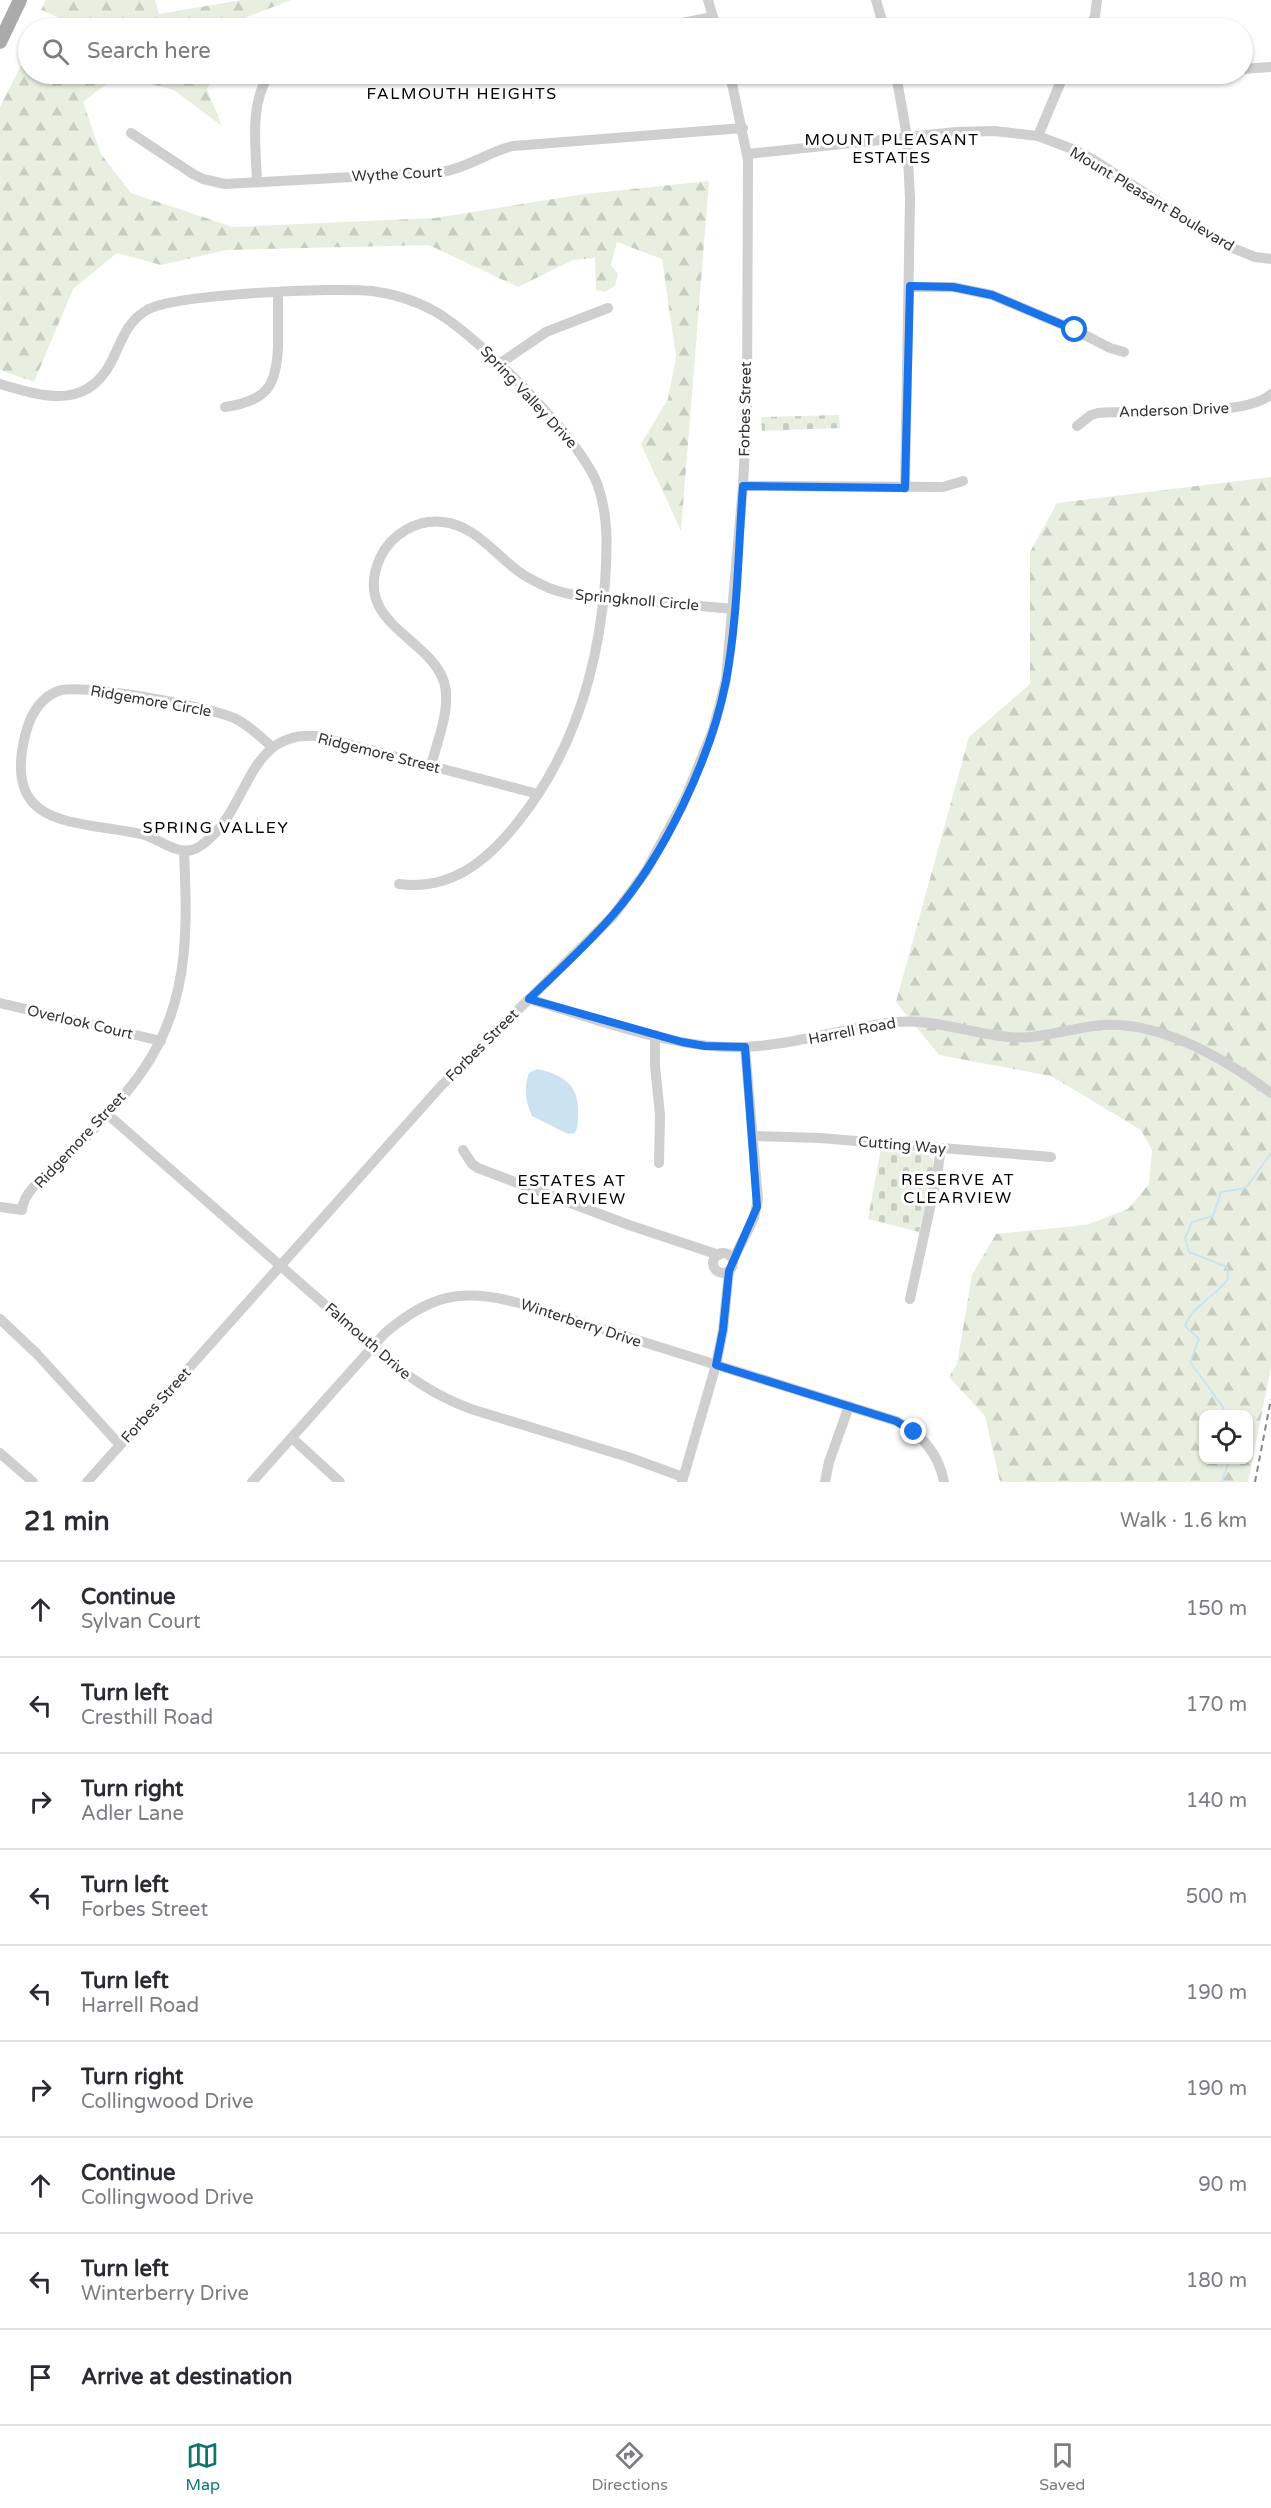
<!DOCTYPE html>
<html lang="en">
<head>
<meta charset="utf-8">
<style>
	:root { --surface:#fff; --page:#f7f7f7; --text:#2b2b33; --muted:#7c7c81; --line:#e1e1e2; --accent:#0f766e }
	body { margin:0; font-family:"Varela Round",sans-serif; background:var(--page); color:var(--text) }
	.controls { position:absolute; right:18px; bottom:18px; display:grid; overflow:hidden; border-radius:12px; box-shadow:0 2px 4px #0004 }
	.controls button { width:54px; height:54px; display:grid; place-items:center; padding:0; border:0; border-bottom:2px solid var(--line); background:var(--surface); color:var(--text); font:30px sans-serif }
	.stop { position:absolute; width:18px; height:18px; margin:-14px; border:4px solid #1a73e8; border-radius:50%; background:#fff }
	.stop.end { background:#1a73e8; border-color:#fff; box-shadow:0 2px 6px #0008 }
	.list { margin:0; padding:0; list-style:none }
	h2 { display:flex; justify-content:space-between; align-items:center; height:78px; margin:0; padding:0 24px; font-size:26px }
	h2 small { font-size:20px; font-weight:400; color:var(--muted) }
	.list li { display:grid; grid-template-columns:39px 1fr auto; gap:18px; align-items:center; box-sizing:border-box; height:96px; padding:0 24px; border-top:2px solid var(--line) }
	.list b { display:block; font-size:22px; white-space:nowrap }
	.list p { margin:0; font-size:20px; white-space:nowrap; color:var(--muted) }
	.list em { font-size:20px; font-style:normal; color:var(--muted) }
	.icon { flex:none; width:33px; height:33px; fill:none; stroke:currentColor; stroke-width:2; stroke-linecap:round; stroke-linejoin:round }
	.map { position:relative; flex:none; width:1271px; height:1482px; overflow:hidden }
	.search { position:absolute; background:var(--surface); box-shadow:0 2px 4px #0004; left:18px; right:18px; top:18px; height:66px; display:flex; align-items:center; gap:15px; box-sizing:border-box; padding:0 21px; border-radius:33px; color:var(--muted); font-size:22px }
	.sheet { height:942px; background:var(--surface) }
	nav { display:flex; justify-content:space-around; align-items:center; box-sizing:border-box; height:84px; border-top:2px solid var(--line); background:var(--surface); font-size:16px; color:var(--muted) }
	nav a { display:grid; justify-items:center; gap:3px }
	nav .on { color:var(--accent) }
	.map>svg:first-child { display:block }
	.forest { fill:url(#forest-firs); fill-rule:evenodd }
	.cemetery { fill:url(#cemetery-stones) }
	.water { fill:#cbe3f0 }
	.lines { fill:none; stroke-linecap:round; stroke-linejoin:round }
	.stream { stroke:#cbe3f0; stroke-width:2 }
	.minor { stroke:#cfcfcf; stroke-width:10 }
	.major { stroke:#aaa; stroke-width:14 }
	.rail { stroke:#878787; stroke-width:2; stroke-dasharray:6 4.5; stroke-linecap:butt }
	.route { stroke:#1a73e8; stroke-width:8 }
	.labels { text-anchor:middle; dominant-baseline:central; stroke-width:6; stroke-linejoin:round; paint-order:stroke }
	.street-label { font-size:15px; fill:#323232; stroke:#fff }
	.neighbourhood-label { font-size:16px; letter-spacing:1.5px; fill:#000; stroke:#fff }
</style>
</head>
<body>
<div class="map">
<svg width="1271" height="1482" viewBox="0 0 1271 1482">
	<defs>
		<pattern id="forest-firs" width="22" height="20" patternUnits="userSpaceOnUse" patternTransform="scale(1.5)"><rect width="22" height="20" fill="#e8efe0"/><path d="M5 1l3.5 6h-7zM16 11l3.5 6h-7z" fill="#c7cdc1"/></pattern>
		<pattern id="cemetery-stones" width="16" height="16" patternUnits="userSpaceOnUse" patternTransform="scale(1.5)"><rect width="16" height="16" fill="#e8efe0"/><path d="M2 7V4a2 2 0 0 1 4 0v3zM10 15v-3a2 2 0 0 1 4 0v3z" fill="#c7cdc1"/></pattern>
	</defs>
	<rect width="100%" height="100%" fill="#fff"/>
	<g class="forest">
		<polygon points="46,0 155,0 159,14 242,0 291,0 234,22 238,28 83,28 41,10"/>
		<polygon points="26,56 28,57 28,74 215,74 207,89 222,126 174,90 118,75 83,102 101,154 131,193 233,227 435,218 585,194 709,181 681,531 641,444 668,399 676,356 662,259 617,242 611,265 618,274 615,286 605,292 596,290 595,258 573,260 518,287 429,245 227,250 161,265 117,253 73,289 34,382 0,370 0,107"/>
		<path d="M1271 477V1367L1248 1482H1000L985 1416 949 1377 957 1364 972 1275 996 1234 1086 1225 1128 1209 1149 1184 1152 1150 1141 1130 1051 1076 939 1055 896 1002 969 737 1030 684V552L1057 503ZM1204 1414H1248V1460H1204Z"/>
	</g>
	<g class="cemetery">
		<polygon points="839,415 840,428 762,431 761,417"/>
		<polygon points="881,1148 927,1154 933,1160 934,1169 919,1232 868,1219"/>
	</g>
	<path class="water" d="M537 1069C560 1074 578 1083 578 1109 578 1117 579 1126 575 1133L568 1134 532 1116C526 1102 523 1088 529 1073Z"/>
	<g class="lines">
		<g class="stream">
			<path d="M1224 1414 1223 1407 1190 1362 1199 1339 1185 1326C1191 1307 1216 1296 1228 1279L1227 1267 1189 1252 1185 1238 1192 1222 1213 1216 1221 1192 1246 1188 1271 1153"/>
			<polyline points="1222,1482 1229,1460"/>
		</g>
		<g class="minor">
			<polyline points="708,0 716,28"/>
			<polyline points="876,0 884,28"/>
			<polyline points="656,28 713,17"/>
			<polyline points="1089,28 1095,16 1097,0"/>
			<polyline points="1242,69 1271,67"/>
			<polyline points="896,74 907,137 910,199 905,488"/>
			<path d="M131 133 193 174 203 179 225 184 442 172C471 167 487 152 513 146L743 128"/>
			<polyline points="1038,136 1064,74"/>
			<polyline points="748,154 956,132 995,131 1038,136 1075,150 1097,162 1225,245 1255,257 1271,259"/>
			<path d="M257 182C256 146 249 106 269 74"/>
			<polyline points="910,287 953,287 992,295 1075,330 1110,348 1124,352"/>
			<polyline points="499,364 546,332 608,308"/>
			<path d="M0 384C47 398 91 411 115 354 123 337 129 320 147 310 174 294 337 287 372 291 394 294 417 301 436 312 478 336 583 441 598 486 609 518 607 550 605 583 598 671 573 753 518 822 487 861 451 891 399 884"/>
			<path d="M225 407C267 401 277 386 278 345 278 328 278 310 278 293"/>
			<path d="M1077 426 1091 415 1098 413C1137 409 1246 418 1271 394"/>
			<polyline points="743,486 943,487 963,481"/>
			<path d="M272 747C261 737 250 726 236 719 211 707 83 683 58 691 40 698 31 714 26 732 0 830 76 820 141 834 157 837 174 854 192 850 199 848 205 843 210 838 250 802 249 730 317 736L538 794"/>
			<path d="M431 766C437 741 452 707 444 682 430 637 351 623 380 558 391 534 417 519 443 522 474 525 494 553 518 571 527 578 538 583 549 588 575 598 603 598 630 600 664 603 699 606 734 609"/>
			<path d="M529 999C589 1017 664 1045 726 1047 785 1049 839 1028 896 1022 934 1018 971 1034 1008 1037 1041 1040 1070 1028 1102 1025 1162 1021 1225 1059 1271 1093"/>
			<polyline points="0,1003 161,1041"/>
			<polyline points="655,1035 655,1066 660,1115 659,1163"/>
			<path d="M106 1113 380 1353C409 1378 436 1396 471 1409L628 1457 683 1477"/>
			<polyline points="753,1136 820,1138 1051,1157"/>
			<polyline points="463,1150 472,1164 478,1168 629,1225 719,1255"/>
			<path d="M0 1207 22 1210C24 1187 54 1171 68 1156 95 1128 135 1087 153 1054 190 991 187 922 184 851"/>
			<circle cx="723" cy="1263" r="10"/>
			<polyline points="733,1260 754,1218 758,1199 745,1047"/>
			<polyline points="910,1299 937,1176 941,1148"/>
			<polyline points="0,1319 37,1354 120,1445"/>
			<polyline points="292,1438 340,1482"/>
			<polyline points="0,1453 33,1482"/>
			<polyline points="87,1482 441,1086 613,916 646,871 685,799 713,730 726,680 743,486 747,402 748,160 730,74"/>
			<path d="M252 1482 385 1333C431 1294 462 1288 519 1303L896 1421C921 1433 939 1454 944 1482"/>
			<polyline points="682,1482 716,1365 723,1330 729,1271"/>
			<polyline points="825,1482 829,1462 849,1406"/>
		</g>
		<polyline class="major" points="0,42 20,0"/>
		<polyline class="rail" points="1255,1482 1271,1399"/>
	</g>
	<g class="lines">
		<path class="route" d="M914 1432 896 1421 716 1365 723 1330 729 1271 757 1207 745 1047 705 1046 682 1042 529 999C557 972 586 946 612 916 664 857 711 758 726 681 738 617 738 551 743 486L905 488 910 286 953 287 992 295 1075 330"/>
	</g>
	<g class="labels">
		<g class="street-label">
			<text transform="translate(397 174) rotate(-3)">Wythe Court</text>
			<text transform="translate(1152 199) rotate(31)">Mount Pleasant Boulevard</text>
			<text transform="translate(529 397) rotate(47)">Spring Valley Drive</text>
			<text transform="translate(745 409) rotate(-89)">Forbes Street</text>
			<text transform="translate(1174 410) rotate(-2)">Anderson Drive</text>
			<text transform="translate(637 600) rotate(5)">Springknoll Circle</text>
			<text transform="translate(151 701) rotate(10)">Ridgemore Circle</text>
			<text transform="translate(379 753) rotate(14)">Ridgemore Street</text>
			<text transform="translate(80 1022) rotate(13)">Overlook Court</text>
			<text transform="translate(852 1031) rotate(-11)">Harrell Road</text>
			<text transform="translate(482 1045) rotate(-45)">Forbes Street</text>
			<text transform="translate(80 1140) rotate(-47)">Ridgemore Street</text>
			<text transform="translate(902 1145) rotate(5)">Cutting Way</text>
			<text transform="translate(581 1323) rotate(18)">Winterberry Drive</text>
			<text transform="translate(368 1341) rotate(41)">Falmouth Drive</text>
			<text transform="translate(156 1405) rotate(-48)">Forbes Street</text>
		</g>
		<g class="neighbourhood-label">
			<text x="462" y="94">FALMOUTH HEIGHTS</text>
			<text x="892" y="140">MOUNT PLEASANT<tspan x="892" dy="18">ESTATES</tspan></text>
			<text x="216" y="828">SPRING VALLEY</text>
			<text x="958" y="1180">RESERVE AT<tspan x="958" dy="18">CLEARVIEW</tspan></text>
			<text x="572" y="1181">ESTATES AT<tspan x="572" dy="18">CLEARVIEW</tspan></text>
		</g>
	</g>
</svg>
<div class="controls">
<button><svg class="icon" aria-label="locate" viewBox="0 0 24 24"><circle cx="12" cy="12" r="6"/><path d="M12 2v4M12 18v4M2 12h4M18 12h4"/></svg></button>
</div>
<div class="stop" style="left:1075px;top:330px"></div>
<div class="stop end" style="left:914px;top:1432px"></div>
<div class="search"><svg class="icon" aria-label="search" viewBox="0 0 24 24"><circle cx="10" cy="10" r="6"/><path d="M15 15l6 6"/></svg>Search here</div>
</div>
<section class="sheet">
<h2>21 min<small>Walk · 1.6 km</small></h2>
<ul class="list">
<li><svg class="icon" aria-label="ahead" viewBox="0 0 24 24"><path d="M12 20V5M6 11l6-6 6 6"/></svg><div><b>Continue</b><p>Sylvan Court</p></div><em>150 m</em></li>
<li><svg class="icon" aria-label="left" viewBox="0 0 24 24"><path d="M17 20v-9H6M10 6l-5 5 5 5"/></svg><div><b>Turn left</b><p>Cresthill Road</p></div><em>170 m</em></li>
<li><svg class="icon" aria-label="right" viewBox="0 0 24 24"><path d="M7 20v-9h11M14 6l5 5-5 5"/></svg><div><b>Turn right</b><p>Adler Lane</p></div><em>140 m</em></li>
<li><svg class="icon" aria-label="left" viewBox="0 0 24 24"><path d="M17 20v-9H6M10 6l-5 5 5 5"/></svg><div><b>Turn left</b><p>Forbes Street</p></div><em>500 m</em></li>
<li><svg class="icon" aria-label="left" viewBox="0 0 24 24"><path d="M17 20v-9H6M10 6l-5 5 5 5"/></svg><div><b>Turn left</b><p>Harrell Road</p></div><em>190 m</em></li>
<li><svg class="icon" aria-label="right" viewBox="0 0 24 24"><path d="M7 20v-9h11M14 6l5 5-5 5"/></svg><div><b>Turn right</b><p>Collingwood Drive</p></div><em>190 m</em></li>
<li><svg class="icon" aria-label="ahead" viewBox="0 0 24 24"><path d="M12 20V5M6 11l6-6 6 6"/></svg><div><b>Continue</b><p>Collingwood Drive</p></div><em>90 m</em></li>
<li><svg class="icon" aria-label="left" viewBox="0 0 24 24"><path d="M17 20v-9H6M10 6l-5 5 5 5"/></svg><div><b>Turn left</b><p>Winterberry Drive</p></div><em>180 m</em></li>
<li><svg class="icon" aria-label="arrive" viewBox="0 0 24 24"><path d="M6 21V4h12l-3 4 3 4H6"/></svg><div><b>Arrive at destination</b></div></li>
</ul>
</section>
<nav>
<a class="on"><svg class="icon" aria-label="map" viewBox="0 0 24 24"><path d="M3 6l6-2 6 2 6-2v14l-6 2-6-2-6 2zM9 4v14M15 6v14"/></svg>Map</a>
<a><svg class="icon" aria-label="directions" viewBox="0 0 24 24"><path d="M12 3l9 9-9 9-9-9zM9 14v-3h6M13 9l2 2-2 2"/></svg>Directions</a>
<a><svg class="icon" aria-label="saved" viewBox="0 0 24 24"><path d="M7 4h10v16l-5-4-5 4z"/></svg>Saved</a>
</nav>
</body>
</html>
